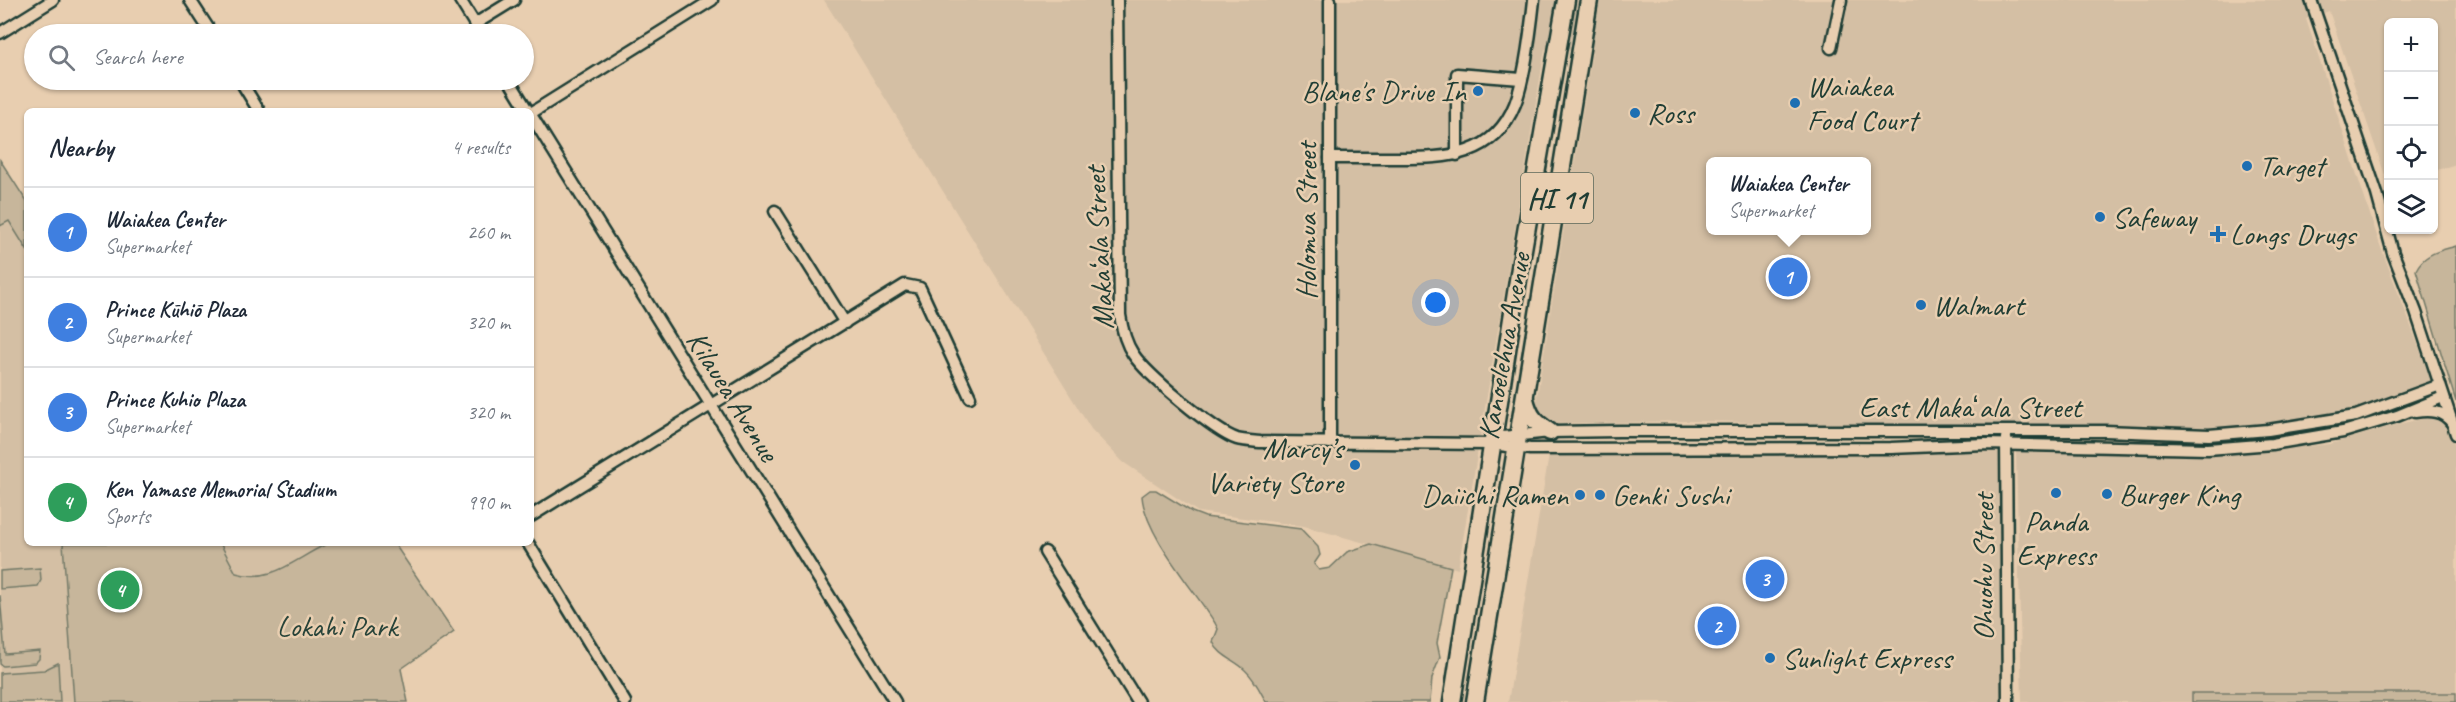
<!DOCTYPE html>
<html lang="en">
<head>
<meta charset="utf-8">
<style>
	:root { --surface:#fff; --page:#f6f6f7; --text:#1f2937; --muted:#747a83; --line:#e0e1e3; --accent:#1f6fb2 }
	body { margin:0; font-family:Caveat,sans-serif; background:var(--page); color:var(--text) }
	.controls { position:absolute; right:18px; top:18px; display:grid; overflow:hidden; border-radius:9px; box-shadow:0 2px 4px #0004 }
	.controls button { width:54px; height:54px; display:grid; place-items:center; padding:0; border:0; border-bottom:2px solid var(--line); background:var(--surface); color:var(--text); font:30px sans-serif }
	.you { position:absolute; left:1436px; top:303px; width:21px; height:21px; margin:-15px; border:4px solid #fff; border-radius:50%; background:#1a73e8; box-shadow:0 0 0 9px #1a73e833 }
	.badge { display:grid; place-items:center; width:39px; height:39px; border-radius:50%; background:var(--accent); color:#fff; font-size:20px; font-weight:700 }
	.pin { position:absolute; translate:-50% -50%; border:3px solid #fff; box-shadow:0 2px 6px #0006 }
	.popup { position:absolute; left:1706px; top:157px; width:165px; height:78px; box-sizing:border-box; display:grid; place-content:center; border-radius:9px; background:var(--surface); filter:drop-shadow(0 2px 4px #0005); font-size:20px; white-space:nowrap; color:var(--muted) }
	.popup b { font-size:22px; color:var(--text) }
	.popup::after { content:''; position:absolute; left:50%; top:100%; margin-left:-12px; border:12px solid transparent; border-top-color:var(--surface) }
	.list { margin:0; padding:0; list-style:none }
	h2 { display:flex; justify-content:space-between; align-items:center; height:78px; margin:0; padding:0 24px; font-size:26px }
	h2 small { font-size:20px; font-weight:400; color:var(--muted) }
	.list li { display:grid; grid-template-columns:39px 1fr auto; gap:18px; align-items:center; box-sizing:border-box; height:90px; padding:0 24px; border-top:2px solid var(--line) }
	.list b { display:block; font-size:22px; white-space:nowrap }
	.list p { margin:0; font-size:20px; white-space:nowrap; color:var(--muted) }
	.list em { font-size:20px; font-style:normal; color:var(--muted) }
	.icon { flex:none; width:33px; height:33px; fill:none; stroke:currentColor; stroke-width:2; stroke-linecap:round; stroke-linejoin:round }
	.map { position:relative; flex:none; width:2456px; height:702px; overflow:hidden }
	.search { position:absolute; background:var(--surface); box-shadow:0 2px 4px #0004; left:24px; top:24px; width:510px; height:66px; display:flex; align-items:center; gap:15px; box-sizing:border-box; padding:0 21px; border-radius:33px; color:var(--muted); font-size:22px }
	.panel { position:absolute; background:var(--surface); box-shadow:0 2px 4px #0004; left:24px; top:108px; width:510px; height:438px; border-radius:9px }
	.map>svg:first-child { display:block }
	.built { fill:#d4bfa4; fill-rule:evenodd }
	.green { fill:#c7b69b; stroke:#737a68; stroke-width:1.5 }
	.lines { fill:none; stroke-linecap:round; stroke-linejoin:round }
	.minor-casing { stroke:#1f3d34; stroke-width:15 }
	.highway-casing { stroke:#1f3d34; stroke-width:21 }
	.minor { stroke:#e8ceb0; stroke-width:10 }
	.highway { stroke:#e8ceb0; stroke-width:16 }
	.poi-dot { fill:#1f6fb2; stroke:#e8ceb0; stroke-width:2 }
	.labels { text-anchor:middle; dominant-baseline:central; stroke-width:5; stroke-linejoin:round; paint-order:stroke }
	.shield { fill:#e8ceb0; stroke:#5b6859; stroke-width:1.5 }
	.shield-label { font-size:28px; font-weight:bold; fill:#1f3d34 }
	.poi-label { font-size:30px; fill:#1f3d34; stroke:#e8ceb0; text-anchor:start }
	.street-label { font-size:30px; fill:#1f3d34; stroke:#e8ceb0 }
	.park-label { font-size:30px; fill:#274339; stroke:#e8ceb0 }
</style>
</head>
<body>
<div class="map">
<svg width="2456" height="702" viewBox="0 0 2456 702">
	<rect width="100%" height="100%" fill="#e8ceb0"/>
	<filter id="ink" filterUnits="userSpaceOnUse"><feTurbulence type="fractalNoise" baseFrequency=".0167" numOctaves="2"/><feDisplacementMap in="SourceGraphic" scale="12" xChannelSelector="R" yChannelSelector="G"/><feConvolveMatrix kernelMatrix="1 2 1 2 8 2 1 2 1" color-interpolation-filters="sRGB"/></filter>
	<g filter="url(#ink)">
		<g class="built">
			<path d="M824 0H2456V164L2434 171V22H2388V184L2329 11 2306 19 2380 245 2433 384 2379 403 2310 419 2223 431 1687 421 1547 424 1538 414 1536 402 1592 53 1545 49 1458 569 1304 526 1198 512 1123 462 1091 429ZM1710 162H1866V230H1710Z"/>
			<polygon points="0,160 27,202 27,543 329,543 190,625 192,702 0,702"/>
			<polygon points="2436,416 2447,422 2456,449 2456,693 2192,693 2192,702 2022,702 2016,449 2210,456 2330,444 2403,423"/>
			<polygon points="2002,450 2001,702 1508,702 1549,455"/>
		</g>
		<g class="green">
			<polygon points="0,160 27,202 27,250 9,221 0,226"/>
			<path d="M2456 246V402L2416 270C2424 253 2440 251 2456 246Z"/>
			<path d="M1150 490H1156L1192 512 1205 517 1301 529 1318 547 1320 555 1314 564 1319 570 1330 568 1347 552 1371 544 1451 567 1437 643 1440 657 1432 678 1430 702H1266C1260 691 1255 679 1245 670 1235 660 1219 656 1213 642L1218 629 1215 623C1194 589 1145 535 1142 496Z"/>
			<path d="M63 543H220L236 573C273 584 295 558 327 544 338 540 379 543 394 543L454 632 401 669 408 702H74Z"/>
			<polygon points="40,568 41,580 38,586 0,589 0,571"/>
			<polygon points="0,595 5,654 40,651 39,659 35,663 3,666 0,664"/>
			<polygon points="58,663 60,702 0,702 0,673 44,670"/>
			<rect x="2192" y="693" width="264" height="9"/>
		</g>
		<g class="lines">
			<defs>
				<g id="minor">
					<polyline points="190,0 212,34"/>
					<polyline points="460,0 481,34"/>
					<path d="M1117 0 1120 315C1122 329 1125 342 1133 354 1146 374 1215 432 1237 439 1244 441 1253 441 1260 442L1492 444 1530 449 1891 448 1985 444 2208 449 2272 444 2343 432 2397 416 2443 397"/>
					<polyline points="1330,0 1330,443"/>
					<polyline points="2311,0 2377,194 2393,253 2416,312 2456,434"/>
					<polyline points="475,24 514,0"/>
					<polyline points="0,33 53,0"/>
					<polyline points="1831,48 1841,0"/>
					<polyline points="240,80 259,111"/>
					<polyline points="509,80 528,111"/>
					<polyline points="531,113 712,0"/>
					<polyline points="531,115 895,702"/>
					<polyline points="1457,155 1457,74 1521,79"/>
					<path d="M1330 158C1353 158 1376 158 1399 158 1448 158 1494 157 1515 104 1525 78 1531 28 1534 0"/>
					<polyline points="775,211 845,323"/>
					<path d="M2415 412C2429 410 2443 410 2452 423"/>
					<polyline points="1493,438 1550,432 1619,431 2105,431 2209,435 2268,430 2356,416 2440,385"/>
					<polyline points="2006,438 2008,702"/>
					<polyline points="531,516 905,285 920,288 970,397"/>
					<polyline points="528,543 625,702"/>
					<polyline points="1045,552 1138,702"/>
				</g>
				<g id="highway">
					<path d="M1525 399C1529 416 1535 423 1550 432"/>
					<polyline points="1452,702 1521,261 1566,0"/>
					<polyline points="1475,702 1589,0"/>
				</g>
			</defs>
			<use href="#minor" class="minor-casing"/>
			<use href="#highway" class="highway-casing"/>
			<use href="#minor" class="minor"/>
			<use href="#highway" class="highway"/>
		</g>
	</g>
	<g class="poi-dot">
		<circle cx="1478" cy="91" r="6"/>
		<circle cx="1795" cy="103" r="6"/>
		<circle cx="1635" cy="113" r="6"/>
		<circle cx="2247" cy="166" r="6"/>
		<circle cx="2100" cy="217" r="6"/>
		<path d="M2215 225h6v6h6v6h-6v6h-6v-6h-6v-6h6z"/>
		<circle cx="1921" cy="305" r="6"/>
		<circle cx="1355" cy="465" r="6"/>
		<circle cx="2056" cy="493" r="6"/>
		<circle cx="2107" cy="494" r="6"/>
		<circle cx="1580" cy="495" r="6"/>
		<circle cx="1600" cy="495" r="6"/>
		<circle cx="1770" cy="658" r="6"/>
	</g>
	<g class="labels">
		<rect class="shield" x="1521" y="173" width="72" height="50" rx="4.5"/>
		<g class="shield-label">
			<text x="1557" y="198">HI 11</text>
		</g>
		<g class="poi-label">
			<text x="1807" y="86">Waiakea<tspan x="1807" dy="34">Food Court</tspan></text>
			<text x="1466" y="91" text-anchor="end">Blane's Drive In</text>
			<text x="1647" y="113">Ross</text>
			<text x="2259" y="166">Target</text>
			<text x="2112" y="217">Safeway</text>
			<text x="2230" y="234">Longs Drugs</text>
			<text x="1933" y="305">Walmart</text>
			<text x="1343" y="448" text-anchor="end">Marcy’s<tspan x="1343" dy="34">Variety Store</tspan></text>
			<text x="2119" y="494">Burger King</text>
			<text x="1568" y="495" text-anchor="end">Daiichi Ramen</text>
			<text x="1612" y="495">Genki Sushi</text>
			<text x="2056" y="521" text-anchor="middle">Panda<tspan x="2056" dy="34">Express</tspan></text>
			<text x="1782" y="658">Sunlight Express</text>
		</g>
		<g class="street-label">
			<text transform="translate(1306 221) rotate(-90)">Holomua Street</text>
			<text transform="translate(1099 248) rotate(-93)">Maka‘ala Street</text>
			<text transform="translate(1504 346) rotate(-80)">Kanoelehua Avenue</text>
			<text transform="translate(733 396) rotate(58)">Kilauea Avenue</text>
			<text x="1970" y="407">East Makaʻala Street</text>
			<text transform="translate(1983 567) rotate(-90)">Ohuohu Street</text>
		</g>
		<g class="park-label">
			<text x="337" y="626">Lokahi Park</text>
		</g>
	</g>
</svg>
<div class="controls">
<button>+</button>
<button>−</button>
<button><svg class="icon" aria-label="locate" viewBox="0 0 24 24"><circle cx="12" cy="12" r="6"/><path d="M12 2v4M12 18v4M2 12h4M18 12h4"/></svg></button>
<button><svg class="icon" aria-label="layers" viewBox="0 0 24 24"><path d="M12 4l9 5-9 5-9-5zM3 14l9 5 9-5"/></svg></button>
</div>
<div class="you"></div>
<div class="pin badge" style="left:1788px;top:277px;background:#3f7fe0">1</div>
<div class="popup"><b>Waiakea Center</b>Supermarket</div>
<div class="pin badge" style="left:1717px;top:626px;background:#3f7fe0">2</div>
<div class="pin badge" style="left:1765px;top:579px;background:#3f7fe0">3</div>
<div class="pin badge" style="left:120px;top:590px;background:#2e9e5b">4</div>
<div class="search"><svg class="icon" aria-label="search" viewBox="0 0 24 24"><circle cx="10" cy="10" r="6"/><path d="M15 15l6 6"/></svg>Search here</div>
<section class="panel">
<h2>Nearby<small>4 results</small></h2>
<ul class="list">
<li><span class="badge" style="background:#3f7fe0">1</span><div><b>Waiakea Center</b><p>Supermarket</p></div><em>260 m</em></li>
<li><span class="badge" style="background:#3f7fe0">2</span><div><b>Prince Kūhiō Plaza</b><p>Supermarket</p></div><em>320 m</em></li>
<li><span class="badge" style="background:#3f7fe0">3</span><div><b>Prince Kuhio Plaza</b><p>Supermarket</p></div><em>320 m</em></li>
<li><span class="badge" style="background:#2e9e5b">4</span><div><b>Ken Yamase Memorial Stadium</b><p>Sports</p></div><em>990 m</em></li>
</ul>
</section>
</div>
</body>
</html>
